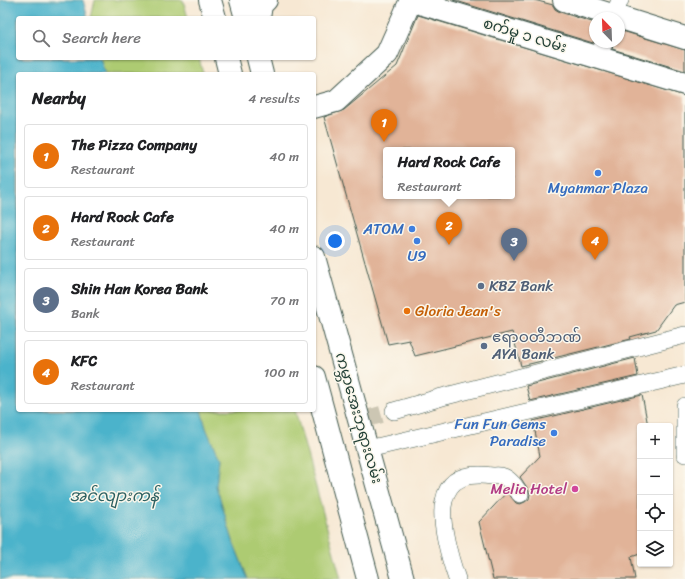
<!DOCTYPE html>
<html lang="en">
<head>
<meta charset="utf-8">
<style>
	:root { --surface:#fff; --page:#f2f2f2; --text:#202124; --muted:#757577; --line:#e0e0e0; --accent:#7c3aed }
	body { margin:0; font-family:Sriracha,"Noto Sans Myanmar",sans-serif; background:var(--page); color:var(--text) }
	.controls { position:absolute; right:12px; bottom:12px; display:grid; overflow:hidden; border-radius:4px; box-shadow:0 1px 3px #0004 }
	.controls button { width:36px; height:36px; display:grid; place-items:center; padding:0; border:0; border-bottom:1px solid var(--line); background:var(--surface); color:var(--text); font:20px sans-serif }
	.compass { position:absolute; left:589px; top:12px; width:36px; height:36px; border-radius:50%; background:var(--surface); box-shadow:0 1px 3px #0004; rotate:337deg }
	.you { position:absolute; left:335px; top:241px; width:14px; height:14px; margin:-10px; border:3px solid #fff; border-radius:50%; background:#1a73e8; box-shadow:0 0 0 6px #1a73e833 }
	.badge { display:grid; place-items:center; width:26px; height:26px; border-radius:50%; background:var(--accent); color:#fff; font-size:13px; font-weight:700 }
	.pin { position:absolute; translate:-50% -33px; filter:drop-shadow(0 1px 2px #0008) }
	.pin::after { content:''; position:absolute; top:21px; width:14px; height:12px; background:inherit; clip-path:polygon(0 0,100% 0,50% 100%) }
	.popup { position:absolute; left:383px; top:147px; width:132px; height:52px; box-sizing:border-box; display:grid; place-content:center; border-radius:4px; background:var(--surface); filter:drop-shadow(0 1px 3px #0005); font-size:13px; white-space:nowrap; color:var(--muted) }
	.popup b { font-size:15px; color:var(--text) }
	.popup::after { content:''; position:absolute; left:50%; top:100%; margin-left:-8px; border:8px solid transparent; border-top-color:var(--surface) }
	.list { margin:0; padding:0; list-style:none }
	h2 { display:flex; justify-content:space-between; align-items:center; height:52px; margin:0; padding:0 16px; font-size:17px }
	h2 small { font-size:13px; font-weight:400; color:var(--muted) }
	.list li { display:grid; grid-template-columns:26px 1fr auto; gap:12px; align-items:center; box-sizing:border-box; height:64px; margin:0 8px 8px; padding:0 8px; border:1px solid var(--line); border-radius:4px }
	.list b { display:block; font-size:15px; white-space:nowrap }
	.list p { margin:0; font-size:13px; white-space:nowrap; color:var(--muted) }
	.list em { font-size:13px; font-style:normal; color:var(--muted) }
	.icon { flex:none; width:22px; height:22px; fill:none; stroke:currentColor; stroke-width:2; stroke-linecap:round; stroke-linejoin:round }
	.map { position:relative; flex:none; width:685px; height:579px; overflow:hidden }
	.search { position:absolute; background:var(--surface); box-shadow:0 1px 3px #0004; left:16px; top:16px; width:300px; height:44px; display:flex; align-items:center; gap:10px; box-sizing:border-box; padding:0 14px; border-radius:4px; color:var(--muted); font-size:15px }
	.panel { position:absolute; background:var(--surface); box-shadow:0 1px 3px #0004; left:16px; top:72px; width:300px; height:340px; border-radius:4px }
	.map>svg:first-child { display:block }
	.green { fill:#adcb72; stroke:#668453 }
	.water { fill:#4cb3cb; stroke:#367880 }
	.building { fill:#e1b398; fill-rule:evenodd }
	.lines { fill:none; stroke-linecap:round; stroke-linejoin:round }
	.minor-tunnel { stroke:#ccc6b3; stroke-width:17; stroke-dasharray:17 8; stroke-linecap:butt }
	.minor-casing { stroke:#3f574c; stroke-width:18 }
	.major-casing { stroke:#3f574c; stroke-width:24 }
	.minor { stroke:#fff; stroke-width:17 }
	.major { stroke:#fff; stroke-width:22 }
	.shop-dot { fill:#3f7fe0; stroke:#fbf7ec; stroke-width:1.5 }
	.service-dot { fill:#5c6f8a; stroke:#fbf7ec; stroke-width:1.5 }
	.food-dot { fill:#e8710a; stroke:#fbf7ec; stroke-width:1.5 }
	.hotel-dot { fill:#d1479c; stroke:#fbf7ec; stroke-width:1.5 }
	.labels { text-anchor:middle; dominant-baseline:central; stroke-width:3; stroke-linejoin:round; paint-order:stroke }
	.street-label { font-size:15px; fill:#1f3d34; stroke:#fbf7ec }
	.shop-label { font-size:15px; fill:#366cbe; stroke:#fbf7ec }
	.service-label { font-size:15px; fill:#4e5e75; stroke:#fbf7ec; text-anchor:start }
	.food-label { font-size:15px; fill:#c56008; stroke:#fbf7ec; text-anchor:start }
	.hotel-label { font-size:15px; fill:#b23c85; stroke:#fbf7ec; text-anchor:end }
	.water-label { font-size:16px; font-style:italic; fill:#2c6061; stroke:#fbf7ec }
</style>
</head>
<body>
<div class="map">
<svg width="685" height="579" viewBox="0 0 685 579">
	<rect width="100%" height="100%" fill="#fbf7ec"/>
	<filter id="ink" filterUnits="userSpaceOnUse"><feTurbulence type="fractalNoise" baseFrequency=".025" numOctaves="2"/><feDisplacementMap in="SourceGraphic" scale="8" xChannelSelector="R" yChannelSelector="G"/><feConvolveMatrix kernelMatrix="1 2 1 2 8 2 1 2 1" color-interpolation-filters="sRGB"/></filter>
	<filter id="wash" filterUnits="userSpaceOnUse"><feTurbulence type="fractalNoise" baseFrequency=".012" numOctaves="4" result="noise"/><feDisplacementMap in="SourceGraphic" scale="16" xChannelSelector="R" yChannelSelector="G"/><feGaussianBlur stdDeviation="0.9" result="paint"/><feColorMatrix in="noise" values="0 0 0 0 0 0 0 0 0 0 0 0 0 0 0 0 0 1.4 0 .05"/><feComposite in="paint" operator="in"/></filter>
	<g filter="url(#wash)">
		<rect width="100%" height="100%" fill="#f7e8d3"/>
		<g class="green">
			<polygon points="95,0 183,0 188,18 91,18"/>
			<polygon points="100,58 199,58 203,74 105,74"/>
			<polygon points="201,410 295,410 341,579 248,579 234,544 216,486 219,459 206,428"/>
		</g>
		<polygon class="water" points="0,0 83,0 88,18 18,18 18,58 100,58 105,74 18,74 18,410 201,410 206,428 219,459 216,486 234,544 248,579 0,579"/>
		<g id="blocks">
			<g class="building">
				<polygon points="453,0 534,0 553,5 555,9 560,12 595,23 595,38 593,43"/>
				<path d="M418 15 685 96V302L674 305 656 330 630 337 631 339 521 366 512 332 415 356 409 340 388 344 324 117 344 110 397 66ZM386 150H512V196H386Z"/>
				<polygon points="619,30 685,50 685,71 612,49 614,42 619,42"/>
				<polygon points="635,358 638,376 530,401 526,386"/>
				<polygon points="642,395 648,426 640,426 640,554 631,557 635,579 493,579 479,522 507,492 516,503 520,504 525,502 529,499 530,494 528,489 520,477 540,456 533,421"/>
			</g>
		</g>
	</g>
	<g filter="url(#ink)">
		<use href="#blocks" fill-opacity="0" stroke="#3f574c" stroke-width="1"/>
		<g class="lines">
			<polyline class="minor-tunnel" points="365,419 394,411"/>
			<defs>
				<g id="minor">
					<polyline points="613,18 620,0"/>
					<polyline points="599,57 604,42"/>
					<polyline points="685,406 685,454"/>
					<polyline points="394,411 442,397 685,335"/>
					<polyline points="368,449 685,375"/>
					<path d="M457 579C450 559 439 521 444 501 449 476 470 473 492 476 496 476 500 475 504 477 511 480 516 488 520 494"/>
				</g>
				<g id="major">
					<polyline points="210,0 215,18"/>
					<polyline points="241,0 246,18"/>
					<polyline points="410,0 685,84"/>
					<polyline points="564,0 685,38"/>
					<polyline points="259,18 261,5 266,0"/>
					<polyline points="226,58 230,74"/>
					<polyline points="258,58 262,74"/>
					<polyline points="314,107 336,101 387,54 411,0"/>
					<polyline points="314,257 403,579"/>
					<polyline points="314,377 368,579"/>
				</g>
			</defs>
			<use href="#minor" class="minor-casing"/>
			<use href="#major" class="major-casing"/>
			<use href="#minor" class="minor"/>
			<use href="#major" class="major"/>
		</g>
	</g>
	<g class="shop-dot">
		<circle cx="598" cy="173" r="4"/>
		<circle cx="412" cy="229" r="4"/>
		<circle cx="417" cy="241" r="4"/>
		<circle cx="554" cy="433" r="4"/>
	</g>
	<g class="service-dot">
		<circle cx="481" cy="286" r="4"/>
		<circle cx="484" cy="346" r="4"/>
	</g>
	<circle class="food-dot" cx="407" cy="311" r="4"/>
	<circle class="hotel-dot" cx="575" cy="489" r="4"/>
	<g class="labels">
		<g class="street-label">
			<text transform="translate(525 35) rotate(17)">စက်မှု ၁ လမ်း</text>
			<text transform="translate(359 418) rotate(74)">ကမ္ဘာအေးဘုရားလမ်း</text>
		</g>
		<g class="shop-label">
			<text x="598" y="188">Myanmar Plaza</text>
			<text x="404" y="229" text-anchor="end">ATOM</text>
			<text x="417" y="256">U9</text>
			<text x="546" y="424" text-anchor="end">Fun Fun Gems<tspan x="546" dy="17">Paradise</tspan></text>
		</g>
		<g class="service-label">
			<text x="489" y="286">KBZ Bank</text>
			<text x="492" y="337">ဧရာဝတီဘဏ်<tspan x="492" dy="17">AYA Bank</tspan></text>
		</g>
		<g class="food-label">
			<text x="415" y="311">Gloria Jean's</text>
		</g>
		<g class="hotel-label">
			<text x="567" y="489">Melia Hotel</text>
		</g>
		<g class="water-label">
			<text x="114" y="495">အင်လျားကန်</text>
		</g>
	</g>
</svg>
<div class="controls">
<button>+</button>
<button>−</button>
<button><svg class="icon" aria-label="locate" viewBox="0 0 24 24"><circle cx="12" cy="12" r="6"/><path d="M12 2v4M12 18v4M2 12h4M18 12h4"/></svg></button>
<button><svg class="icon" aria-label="layers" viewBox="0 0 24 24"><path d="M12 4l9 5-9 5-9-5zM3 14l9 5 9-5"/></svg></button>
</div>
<svg class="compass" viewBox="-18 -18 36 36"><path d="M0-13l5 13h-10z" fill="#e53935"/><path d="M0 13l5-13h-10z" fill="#757577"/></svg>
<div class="you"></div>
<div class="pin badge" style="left:384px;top:142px;background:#e8710a">1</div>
<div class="pin badge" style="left:449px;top:245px;background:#e8710a">2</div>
<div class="popup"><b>Hard Rock Cafe</b>Restaurant</div>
<div class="pin badge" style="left:514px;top:261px;background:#5c6f8a">3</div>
<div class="pin badge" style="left:595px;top:260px;background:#e8710a">4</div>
<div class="search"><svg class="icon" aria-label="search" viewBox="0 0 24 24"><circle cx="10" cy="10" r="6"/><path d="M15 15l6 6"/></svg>Search here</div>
<section class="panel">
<h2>Nearby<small>4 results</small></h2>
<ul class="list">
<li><span class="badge" style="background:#e8710a">1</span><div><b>The Pizza Company</b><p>Restaurant</p></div><em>40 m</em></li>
<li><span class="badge" style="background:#e8710a">2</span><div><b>Hard Rock Cafe</b><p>Restaurant</p></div><em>40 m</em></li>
<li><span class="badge" style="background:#5c6f8a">3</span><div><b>Shin Han Korea Bank</b><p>Bank</p></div><em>70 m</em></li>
<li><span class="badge" style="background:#e8710a">4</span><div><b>KFC</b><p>Restaurant</p></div><em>100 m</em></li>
</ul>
</section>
</div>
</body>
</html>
